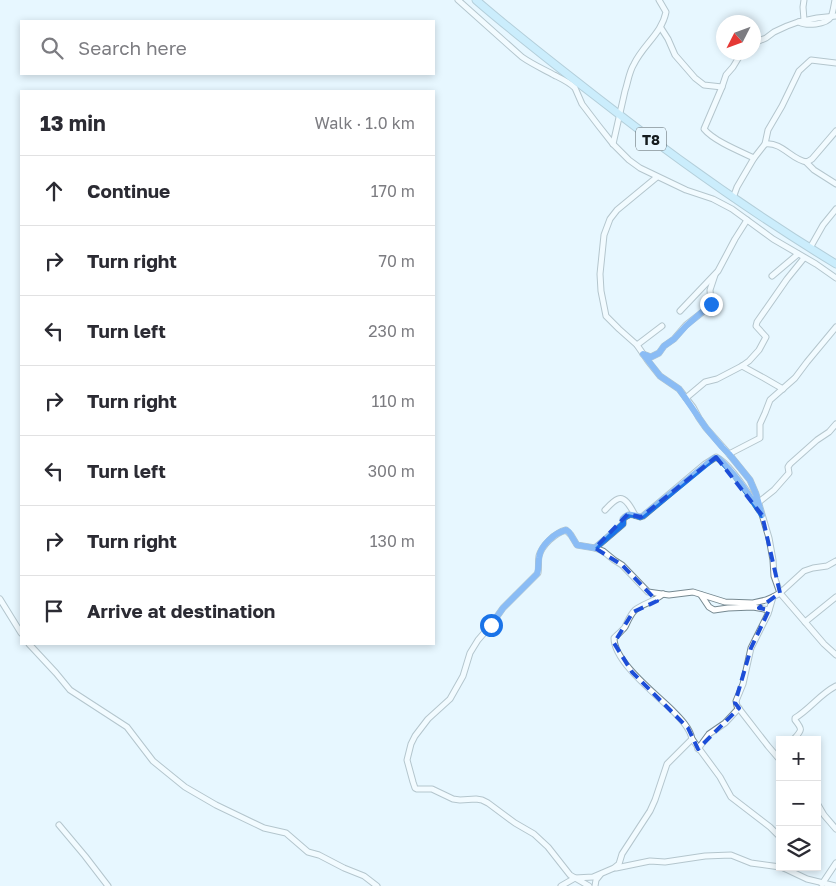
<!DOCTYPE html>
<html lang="en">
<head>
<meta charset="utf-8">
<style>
	:root { --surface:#fff; --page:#f2f2f3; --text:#2b2b33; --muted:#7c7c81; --line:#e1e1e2 }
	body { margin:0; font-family:"Golos Text",sans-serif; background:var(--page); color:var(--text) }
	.controls { position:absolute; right:15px; bottom:15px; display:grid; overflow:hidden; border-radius:0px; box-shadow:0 2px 8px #0003 }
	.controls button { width:45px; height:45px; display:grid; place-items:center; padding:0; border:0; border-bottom:1px solid var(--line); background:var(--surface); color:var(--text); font:25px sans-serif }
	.compass { position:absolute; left:716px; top:15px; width:45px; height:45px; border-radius:50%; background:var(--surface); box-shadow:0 2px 8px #0003; rotate:228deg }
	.stop { position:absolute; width:15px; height:15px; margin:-11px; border:4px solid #1a73e8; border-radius:50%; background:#fff }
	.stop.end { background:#1a73e8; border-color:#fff; box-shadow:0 1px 5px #0008 }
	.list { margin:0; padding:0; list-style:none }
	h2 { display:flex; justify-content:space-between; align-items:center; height:65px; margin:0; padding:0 20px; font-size:21px }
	h2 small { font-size:16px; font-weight:400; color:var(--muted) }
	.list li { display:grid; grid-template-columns:32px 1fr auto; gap:15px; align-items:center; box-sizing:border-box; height:70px; padding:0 20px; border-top:1px solid var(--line) }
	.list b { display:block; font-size:19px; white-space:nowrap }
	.list em { font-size:16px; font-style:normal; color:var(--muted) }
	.icon { flex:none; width:28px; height:28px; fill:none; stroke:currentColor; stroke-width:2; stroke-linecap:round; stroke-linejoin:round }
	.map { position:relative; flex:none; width:836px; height:886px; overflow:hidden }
	.search { position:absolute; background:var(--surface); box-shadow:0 2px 8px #0003; left:20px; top:20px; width:415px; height:55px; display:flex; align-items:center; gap:12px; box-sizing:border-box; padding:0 18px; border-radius:0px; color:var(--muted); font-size:19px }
	.panel { position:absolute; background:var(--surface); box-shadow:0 2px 8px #0003; left:20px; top:90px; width:415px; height:555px; border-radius:0px }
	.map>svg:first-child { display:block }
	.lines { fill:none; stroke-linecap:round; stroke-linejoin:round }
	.minor-casing { stroke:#768991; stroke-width:7 }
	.highway-casing { stroke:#759cad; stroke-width:9 }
	.minor { stroke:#fff; stroke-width:5 }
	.highway { stroke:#a8e1f9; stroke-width:7 }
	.route { stroke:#1a73e8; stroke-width:6 }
	.marked { fill:none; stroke:#1d4ed8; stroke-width:4; stroke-dasharray:10 6; stroke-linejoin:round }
	.labels { text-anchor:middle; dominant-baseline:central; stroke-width:5; stroke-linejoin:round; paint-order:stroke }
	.shield { fill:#e7f7ff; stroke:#545e62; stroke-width:1 }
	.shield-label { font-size:14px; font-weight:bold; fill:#151c1f }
</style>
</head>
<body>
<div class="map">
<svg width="836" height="886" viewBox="0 0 836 886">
	<rect width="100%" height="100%" fill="#e7f7ff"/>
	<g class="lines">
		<defs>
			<g id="minor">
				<path d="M458 0 522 57C532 64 543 69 554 75 562 79 569 82 575 88L582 104 598 125 613 144 629 160 640 168 686 190 713 199 732 209 773 239 816 264 836 278"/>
				<polyline points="804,0 803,7 804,20"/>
				<path d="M799 22C806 26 826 25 831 17 833 13 834 5 835 0"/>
				<polyline points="661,28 668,39 675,55 695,78 704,85 722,87"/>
				<polyline points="754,43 766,38 774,32 787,26 798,22 817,18 836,16"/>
				<path d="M742 52 733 67 726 75 722 87 704 129C714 141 739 151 754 158"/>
				<path d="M613 144C617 126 621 108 625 91 628 82 629 72 634 64 643 45 662 33 666 12L659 0"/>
				<path d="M765 144C783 142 791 160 807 162L812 159 836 131"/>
				<polyline points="806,162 814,170 836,184"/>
				<polyline points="657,177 617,210 610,219 604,235 600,274 601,291 606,316 619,329 637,345 648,361 660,376 679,389 693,407 699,418 706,428 729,454 750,480 756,494 769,538 773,560 774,576 780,593 824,644 836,655"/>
				<polyline points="733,198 737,187 754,158 765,144 768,130 782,106 799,71 811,60 836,63"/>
				<polyline points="810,248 823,225 836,209"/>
				<polyline points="772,276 798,254"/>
				<polyline points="680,311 718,271 735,239 747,220"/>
				<polyline points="637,345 662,326"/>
				<polyline points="643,354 651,357 659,353 664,346 674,339 686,325 709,307 711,303 710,290 715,275"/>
				<polyline points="742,366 764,378 783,389"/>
				<polyline points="686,398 705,382 717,379 742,366 749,361 759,350 766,337 756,326 757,322 787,279 804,258"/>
				<polyline points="729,454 760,438 760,424 765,413 770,400 795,378 807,362 836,327"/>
				<polyline points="759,502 774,490 789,473 788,467 790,464 817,440 829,432 836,424"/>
				<path d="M605 510C608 507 613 501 618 499 626 496 632 510 635 515"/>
				<path d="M595 548 623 524V519C629 512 633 515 640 517L643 516 705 464 716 457C729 463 751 497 759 510"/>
				<polyline points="701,595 709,607 714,610 728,608 753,607 769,610"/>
				<polyline points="773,597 768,614 751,648 743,684 736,701 737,706 768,746 780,760"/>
				<polyline points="0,599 21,633"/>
				<polyline points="805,622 836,597"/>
				<polyline points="29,644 56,673 70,690 127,727 153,761 185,787 216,805 264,828 286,833 308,852 319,855 344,868 364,876 377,886"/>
				<polyline points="692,739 720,777 731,797 770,827 780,837"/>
				<path d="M793 740C802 730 803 730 795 720V718C810 709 820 694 836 686"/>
				<polyline points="698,749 709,734 725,723 739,708"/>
				<polyline points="817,803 824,815 836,829"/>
				<polyline points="59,825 85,856 108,886"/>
				<polyline points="781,867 788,870 807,879 836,886"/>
				<polyline points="616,868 650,861 665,862 705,856 731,855 751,863 780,867"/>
				<polyline points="822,884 836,863"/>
				<path d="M561 886 575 878 593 877 614 868 619 864 622 854 650 811 655 800 667 764 692 739C690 728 680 718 672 710 656 694 614 662 614 638 617 635 622 631 625 627 628 621 630 615 635 610 644 603 654 602 663 594"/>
				<path d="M589 886 570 875 548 847 534 834 515 823 488 803 482 800 476 799 460 800 453 799 432 789H417L415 788 413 782 407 760 411 744 415 736 428 719 450 699 463 676 470 653 478 640 491 625 503 608 538 573C539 567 538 561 539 556 542 545 555 533 566 530L571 535 577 545 595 548 603 551 614 560 622 565 648 592 669 595 693 592 725 602 753 603 766 600 773 597 780 593 804 571 813 568 827 566 836 561"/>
				<polyline points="595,886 596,880 600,875"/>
			</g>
			<path id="highway" d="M476 0C514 33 554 64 594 95 672 156 752 213 836 264"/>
		</defs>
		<use href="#minor" class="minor-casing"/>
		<use href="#highway" class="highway-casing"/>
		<use href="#minor" class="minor"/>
		<use href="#highway" class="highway"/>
	</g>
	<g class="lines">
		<path class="route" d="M491 625 503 608 537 574C539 569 538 564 539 558 540 546 554 533 566 530L569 532 577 545 595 548 623 524V519C629 512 633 515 640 517L643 516 714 458H718C736 474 749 495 762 515L756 494 750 480 729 454 722 447 706 428 679 389 660 376 643 354 651 357 659 353 664 346 674 339 686 326 711 304"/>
	</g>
	<path d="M0 0H836V886H0ZM716 457 762 515 780 593 759 608 769 610 751 648 735 703 739 708 698 749 688 728 632 672 614 643 633 612 657 601 622 565 595 548 628 514 641 517Z" fill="#e7f7ff" fill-opacity=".55" fill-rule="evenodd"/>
	<path class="marked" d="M716 457 762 515 780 593 759 608 769 610 751 648 735 703 739 708 698 749 688 728 632 672 614 643 633 612 657 601 622 565 595 548 628 514 641 517Z"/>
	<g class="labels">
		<rect class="shield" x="636" y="127.5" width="30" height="23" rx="4"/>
		<g class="shield-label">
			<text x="651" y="139">T8</text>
		</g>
	</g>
</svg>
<div class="controls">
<button>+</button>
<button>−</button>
<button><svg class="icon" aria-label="layers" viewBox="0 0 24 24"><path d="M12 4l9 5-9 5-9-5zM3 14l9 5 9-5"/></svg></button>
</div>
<svg class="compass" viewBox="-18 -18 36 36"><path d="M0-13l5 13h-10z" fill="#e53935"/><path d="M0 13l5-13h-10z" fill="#7c7c81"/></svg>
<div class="stop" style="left:491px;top:625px"></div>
<div class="stop end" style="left:711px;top:304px"></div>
<div class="search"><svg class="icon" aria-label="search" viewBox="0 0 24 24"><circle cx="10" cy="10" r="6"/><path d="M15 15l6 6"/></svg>Search here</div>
<section class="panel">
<h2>13 min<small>Walk · 1.0 km</small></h2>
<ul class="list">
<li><svg class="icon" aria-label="ahead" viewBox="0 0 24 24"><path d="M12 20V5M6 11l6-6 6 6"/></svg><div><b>Continue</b></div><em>170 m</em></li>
<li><svg class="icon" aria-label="right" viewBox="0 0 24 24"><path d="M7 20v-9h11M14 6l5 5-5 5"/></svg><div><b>Turn right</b></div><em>70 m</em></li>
<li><svg class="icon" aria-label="left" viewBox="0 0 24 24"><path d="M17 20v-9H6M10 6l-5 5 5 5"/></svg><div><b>Turn left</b></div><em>230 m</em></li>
<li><svg class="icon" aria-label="right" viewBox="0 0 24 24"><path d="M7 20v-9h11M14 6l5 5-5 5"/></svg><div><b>Turn right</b></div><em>110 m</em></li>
<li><svg class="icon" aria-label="left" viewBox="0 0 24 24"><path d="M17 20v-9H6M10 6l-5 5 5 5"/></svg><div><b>Turn left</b></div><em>300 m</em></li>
<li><svg class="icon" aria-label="right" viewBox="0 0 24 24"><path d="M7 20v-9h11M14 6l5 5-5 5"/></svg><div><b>Turn right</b></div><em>130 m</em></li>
<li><svg class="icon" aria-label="arrive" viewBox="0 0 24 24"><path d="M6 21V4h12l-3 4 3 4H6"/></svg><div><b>Arrive at destination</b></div></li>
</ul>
</section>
</div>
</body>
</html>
